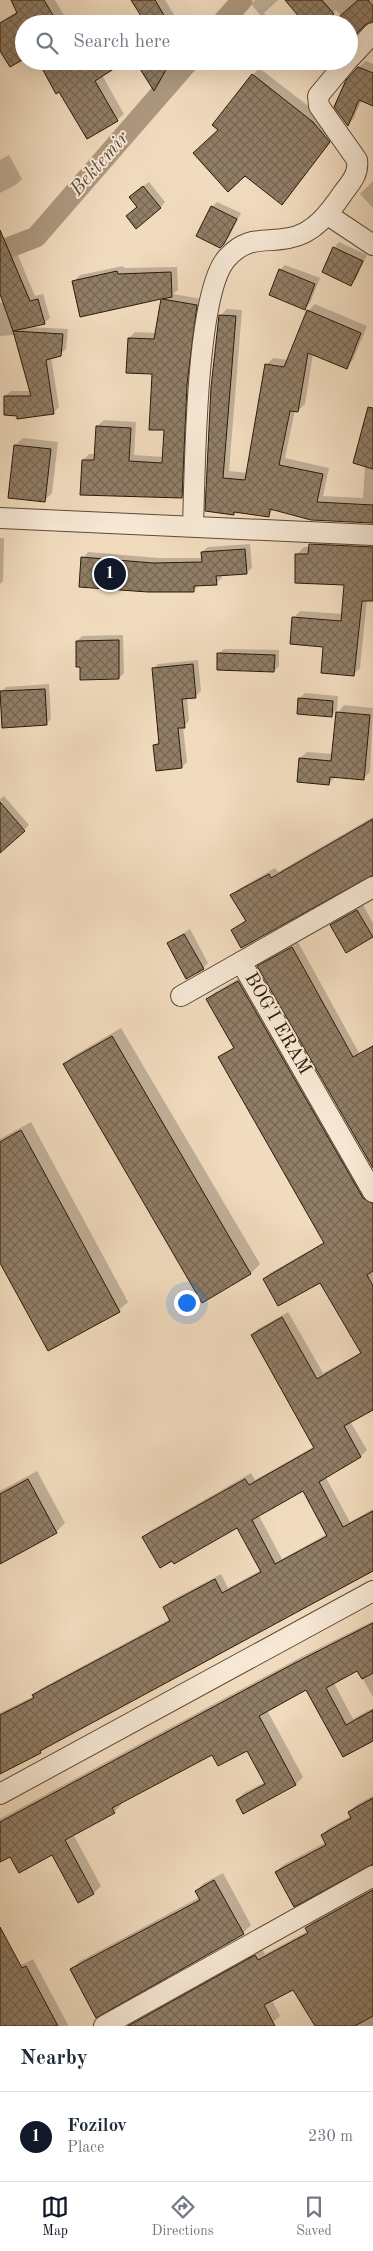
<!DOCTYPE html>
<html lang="en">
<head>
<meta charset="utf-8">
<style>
	:root { --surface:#fff; --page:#f2f2f3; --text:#1f2937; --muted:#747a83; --line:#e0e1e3; --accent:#111827 }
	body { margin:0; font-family:"Old Standard TT",serif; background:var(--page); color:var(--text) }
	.you { position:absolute; left:186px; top:1302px; width:18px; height:18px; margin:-12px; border:4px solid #fff; border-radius:50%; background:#1a73e8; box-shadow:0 0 0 8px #1a73e833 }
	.badge { display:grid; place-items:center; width:32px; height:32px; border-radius:50%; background:var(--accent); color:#fff; font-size:16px; font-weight:700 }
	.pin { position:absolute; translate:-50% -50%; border:2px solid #fff; box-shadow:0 1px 5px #0006 }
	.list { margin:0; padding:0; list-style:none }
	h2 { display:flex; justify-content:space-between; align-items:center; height:65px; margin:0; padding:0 20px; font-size:21px }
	h2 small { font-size:16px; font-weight:400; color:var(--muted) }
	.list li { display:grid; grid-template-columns:32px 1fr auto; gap:15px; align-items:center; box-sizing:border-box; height:90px; padding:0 20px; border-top:1px solid var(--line) }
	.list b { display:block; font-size:19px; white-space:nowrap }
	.list p { margin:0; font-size:16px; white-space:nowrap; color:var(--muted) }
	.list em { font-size:16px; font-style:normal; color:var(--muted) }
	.icon { flex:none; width:28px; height:28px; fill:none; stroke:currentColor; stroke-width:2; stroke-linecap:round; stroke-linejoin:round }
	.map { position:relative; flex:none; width:373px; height:2026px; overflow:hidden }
	.search { position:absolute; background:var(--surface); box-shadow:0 5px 20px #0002; left:15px; right:15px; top:15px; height:55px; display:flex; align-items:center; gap:12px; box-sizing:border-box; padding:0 18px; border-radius:28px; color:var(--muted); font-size:19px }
	.sheet { height:155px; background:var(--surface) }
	nav { display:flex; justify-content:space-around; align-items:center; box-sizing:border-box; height:70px; border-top:1px solid var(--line); background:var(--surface); font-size:14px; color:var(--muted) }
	nav a { display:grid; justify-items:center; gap:2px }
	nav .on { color:var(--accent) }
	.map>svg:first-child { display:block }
	.shadow { fill:#0003; fill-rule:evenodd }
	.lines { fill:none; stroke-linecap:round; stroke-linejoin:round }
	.canal { stroke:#ad9980; stroke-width:21 }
	.building { fill:url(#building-cross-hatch); stroke:#2a1a08; fill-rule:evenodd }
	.minor-casing { stroke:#5c4a36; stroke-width:22 }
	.minor { stroke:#f6e8d5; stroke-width:20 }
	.labels { text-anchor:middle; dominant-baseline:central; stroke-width:4; stroke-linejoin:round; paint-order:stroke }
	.street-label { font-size:19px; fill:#2a1a08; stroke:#f6e8d5 }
	.water-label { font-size:20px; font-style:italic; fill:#5e4d38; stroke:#f6e8d5 }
</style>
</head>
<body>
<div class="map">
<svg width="373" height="2026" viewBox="0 0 373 2026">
	<defs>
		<pattern id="building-cross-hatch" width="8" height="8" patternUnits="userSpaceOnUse" patternTransform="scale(1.25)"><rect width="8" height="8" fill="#917e67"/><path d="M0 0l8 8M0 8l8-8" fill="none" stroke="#776653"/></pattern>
	</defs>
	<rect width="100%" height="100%" fill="#f1dbbe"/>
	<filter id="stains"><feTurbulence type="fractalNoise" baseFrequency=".004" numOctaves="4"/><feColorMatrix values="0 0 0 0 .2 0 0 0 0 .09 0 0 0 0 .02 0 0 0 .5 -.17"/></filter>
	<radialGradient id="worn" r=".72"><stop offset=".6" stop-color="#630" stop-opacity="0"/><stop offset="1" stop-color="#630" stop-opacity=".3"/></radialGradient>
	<g class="shadow">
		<polygon points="13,0 55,0 69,24 24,24 0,49 0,22 18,11"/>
		<polygon points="133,0 165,0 180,24 133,24 143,17"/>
		<polygon points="255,0 278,0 264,13 273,24 253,24 262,17 251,4"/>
		<polygon points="286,0 373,0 373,21 369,21 356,32 336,10 320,24"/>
		<polygon points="114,20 117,24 108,24"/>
		<polygon points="136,61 173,61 160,83 154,89"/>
		<polygon points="366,61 373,64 373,104 362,99 354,118 348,124 359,67"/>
		<polygon points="259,68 320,115 336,135 288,196 220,130 253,75"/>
		<polygon points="102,75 124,114 117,120 60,90"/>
		<polygon points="9,155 22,179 17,184 0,193 0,160"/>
		<polygon points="373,181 373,208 360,194"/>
		<polygon points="149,182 165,202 160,208 138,207 135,192"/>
		<polygon points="217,202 241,213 229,237 220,247 212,207"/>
		<polygon points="339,242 367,255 356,279 351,285 334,248"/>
		<polygon points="17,253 35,296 43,294 50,318 44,323 29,327 68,329 66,349 60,354 51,357 59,407 54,412 5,396 11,391 31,391 15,335 0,336 0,303 5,303 0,291 0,260"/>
		<polygon points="285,265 320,278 310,303 304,308 280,270"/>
		<polygon points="123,266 124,268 177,267 178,290 173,294 202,299 188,490 181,497 83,460 89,454 96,454 97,426 104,420 136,422 134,455 164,457 165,429 154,373 129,338 135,332 156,333 162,298 74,281 80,275"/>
		<polygon points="315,304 367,326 353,360 346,367 313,354 305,404 298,411 295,410 285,458 329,468 323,496 363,498 365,465 373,413 373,522 274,509 268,516 236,511 233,514 207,510 220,316 227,309 242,310 229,471 247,473 266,365 273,358 288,360 308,311"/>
		<polygon points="23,438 58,442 52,493 45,500 15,445"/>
		<polygon points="0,538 4,538 3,581 0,584"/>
		<polygon points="317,538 373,539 373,599 367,600 360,668 353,675 293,618 300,611 343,614 346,584 297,554 304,547 310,547"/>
		<polygon points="250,544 252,568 246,573 221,575 222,578 216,583 199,585 194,590 83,558 88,552 159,558 203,558 202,552 208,547"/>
		<polygon points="123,635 124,673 119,678 77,641 82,636"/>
		<polygon points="224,649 279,650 279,666 274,671 218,654"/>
		<polygon points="198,660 201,691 195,697 187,697 189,721 183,727 187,762 182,767 154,746 160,740 153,669 158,664"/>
		<polygon points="49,684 51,719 46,724 1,692 6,687"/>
		<polygon points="305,693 338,696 337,710 331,716 300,698"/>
		<polygon points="344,705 373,708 370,772 363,779 336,776 329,784 300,758 307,752 333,754 338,712"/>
		<polygon points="4,796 29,825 24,830 0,838 0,799"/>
		<polygon points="373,817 373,875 367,875 233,930 246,920 232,895 239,889 275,868 278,872"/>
		<polygon points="363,905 373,923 373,936 346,951 331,925 337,920"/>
		<polygon points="190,929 208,963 203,968 168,944"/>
		<polygon points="298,942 359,1053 373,1045 373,1151 259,967 264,961"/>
		<path d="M244 975 373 1199V1408L350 1421 367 1450 361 1456 325 1476 350 1522 373 1509V1570L0 1773V1713L34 1696 40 1689 170 1619 164 1607 170 1601 221 1574 228 1588 261 1570 238 1526 144 1537 150 1531 251 1473 255 1480 315 1446 252 1335 258 1329 288 1312 323 1373 362 1352 320 1281 264 1279 270 1273 325 1242 220 1058 235 1046 208 999 214 993ZM303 1489 327 1534 282 1559 258 1514Z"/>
		<polygon points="121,1028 260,1264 251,1273 203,1302 64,1065 73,1056"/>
		<polygon points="31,1122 128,1302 119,1310 48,1349 0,1261 0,1139"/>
		<polygon points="37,1471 65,1523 56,1532 0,1563 0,1491"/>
		<polygon points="373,1621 373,1697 358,1670 334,1683 353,1719 373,1708 373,1741 344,1756 307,1689 267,1710 303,1777 296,1784 237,1800 244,1793 265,1782 247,1749 212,1753 120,1803 121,1805 114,1812 73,1834 101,1886 94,1893 53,1854 11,1855 0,1861 0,1819 301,1657"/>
		<polygon points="373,1796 373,1864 276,1872 283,1865 326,1842 322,1835 329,1828 351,1816 349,1812 356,1805"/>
		<polygon points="223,1873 251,1925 243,1933 71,1970 80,1961 200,1897 196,1891 204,1883"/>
		<polygon points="373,1886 373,2026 316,2026 293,1988 272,2000 280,2016 268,2026 125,2026 262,1949 265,1954 308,1931 306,1928 313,1921"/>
		<polygon points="33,1959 68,2025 67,2026 0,2026 0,2005 19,1966"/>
	</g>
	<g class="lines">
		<g class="canal">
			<polyline points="221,24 242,0"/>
			<polyline points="0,251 36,237 189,61"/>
		</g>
	</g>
	<g class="building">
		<polygon points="11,0 44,0 58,24 24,24 24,59 10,67 0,51 0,23 17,13"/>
		<polygon points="131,0 155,0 169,24 146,24"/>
		<polygon points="285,0 322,0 334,14 322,24 305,24"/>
		<polygon points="358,0 368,0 373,6 373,21 365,25 356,34 349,24 340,16"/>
		<polygon points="38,61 126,61 95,81 118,121 87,139 59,92 56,94"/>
		<polygon points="135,61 171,61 154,91"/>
		<polygon points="358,67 373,73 373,106 359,100 348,126 334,107 346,80"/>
		<polygon points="252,74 313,122 330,142 282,205 245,176 228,192 193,153 218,130 212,125"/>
		<polygon points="143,186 161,208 136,229 126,216 137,207 129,197"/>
		<polygon points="211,206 237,219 224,244 220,248 196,236"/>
		<polygon points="0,230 30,301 38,299 45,324 13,331 0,294"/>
		<polygon points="333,247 363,261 351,286 322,272"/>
		<polygon points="279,269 315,284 305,310 269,295"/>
		<polygon points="117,271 118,274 171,272 172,297 162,299 197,305 187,384 182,498 80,495 82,460 94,460 96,426 131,428 129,461 162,463 164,430 149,430 152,374 126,373 128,338 154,339 161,299 80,317 72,281"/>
		<polygon points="307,310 361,333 347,369 308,353 298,412 290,411 279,465 323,474 317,502 373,505 373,523 311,520 270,509 269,517 234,512 234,515 205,511 211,387 219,315 236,316 223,478 245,480 265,364 284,367"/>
		<polygon points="13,331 63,334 61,356 46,360 54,414 17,419 17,416 4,415 4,396 31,396"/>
		<polygon points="368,407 373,408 373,469 353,463"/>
		<polygon points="14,445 51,449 45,502 8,498"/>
		<polygon points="309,544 373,547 373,601 362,601 354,676 321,673 323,647 290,644 292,617 341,621 344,585 295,583 295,554 308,554"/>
		<polygon points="245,549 247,574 216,576 217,585 194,586 194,592 148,592 79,587 81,557 153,563 202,562 201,552"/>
		<polygon points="119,640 119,679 80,680 80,667 76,667 76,641"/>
		<polygon points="217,653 275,655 274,672 217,670"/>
		<polygon points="193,664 196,698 182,699 185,728 178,728 182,768 156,771 153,745 159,744 152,668"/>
		<polygon points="45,689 47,725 2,728 0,691"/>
		<polygon points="298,698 333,701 332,717 297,714"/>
		<polygon points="336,712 370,715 364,780 330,777 329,785 297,782 299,758 331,761"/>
		<polygon points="0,802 25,831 0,853"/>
		<polygon points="373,819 373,875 241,948 231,930 246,921 230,895 269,874 271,878"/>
		<polygon points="357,910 373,937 346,953 330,925"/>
		<polygon points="184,934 204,969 186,979 167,943"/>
		<polygon points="292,947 353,1057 373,1046 373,1168 257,966"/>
		<path d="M238 981 363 1198 373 1204V1271L367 1275 373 1286V1410L344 1426 361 1457 319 1482 343 1527 373 1511V1571L40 1751 41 1753 0 1774V1715L34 1698 32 1695 170 1621 163 1607 215 1579 222 1593 261 1572 237 1528 174 1564 172 1561 160 1568 142 1537 245 1479 249 1485 314 1448 251 1335 282 1317 317 1379 361 1353 320 1283 278 1306 263 1279 324 1243 218 1057 234 1048 206 999ZM303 1491 327 1536 275 1564 252 1520Z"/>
		<polygon points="112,1036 251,1274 202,1303 63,1064"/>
		<polygon points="21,1130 120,1312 48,1351 0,1263 0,1142"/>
		<polygon points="28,1479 57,1533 0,1564 0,1494"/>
		<polygon points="373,1623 373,1673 362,1679 357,1671 326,1688 346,1725 373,1710 373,1741 343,1757 306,1690 259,1716 296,1785 243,1814 236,1800 265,1784 247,1751 218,1766 212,1755 112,1808 115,1813 65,1840 94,1894 78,1903 52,1855 19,1873 10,1857 0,1862 0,1822 293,1664"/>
		<polygon points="373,1798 373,1864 294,1907 275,1872 326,1845 321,1835 351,1818 348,1812"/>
		<polygon points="214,1880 244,1934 96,2018 70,1969 200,1900 195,1891"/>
		<polygon points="373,1890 373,2016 355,2026 315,2026 293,1990 264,2005 275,2026 128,2026 255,1955 258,1960 308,1933 305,1928"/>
		<polygon points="0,1927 22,1968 26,1966 58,2026 0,2026"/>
	</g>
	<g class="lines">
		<defs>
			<g id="minor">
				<polyline points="349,59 373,33"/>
				<polyline points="328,215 373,245"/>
				<polyline points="0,518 373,535"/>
				<path d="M193 526C195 474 195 293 227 258 248 235 264 243 289 238 314 234 330 212 343 193 351 182 359 174 357 160L319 106 318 96 347 61"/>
				<polyline points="373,887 241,962 373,1192"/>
				<polyline points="181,996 241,962"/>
				<polyline points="0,1794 373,1591"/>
				<polyline points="104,2026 373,1876"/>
			</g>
		</defs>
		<use href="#minor" class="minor-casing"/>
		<use href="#minor" class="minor"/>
	</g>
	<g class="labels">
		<g class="street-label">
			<text transform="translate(277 1024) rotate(60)">BOG'I ERAM</text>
		</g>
		<g class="water-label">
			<text transform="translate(100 164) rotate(-49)">Bektemir</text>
		</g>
	</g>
	<rect width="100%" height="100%" filter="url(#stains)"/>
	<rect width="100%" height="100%" fill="url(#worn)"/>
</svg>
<div class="you"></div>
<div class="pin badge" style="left:110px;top:574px">1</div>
<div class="search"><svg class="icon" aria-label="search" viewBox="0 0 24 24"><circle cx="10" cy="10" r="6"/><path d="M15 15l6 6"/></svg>Search here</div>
</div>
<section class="sheet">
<h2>Nearby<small></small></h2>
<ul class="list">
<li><span class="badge">1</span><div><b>Fozilov</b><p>Place</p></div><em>230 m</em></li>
</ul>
</section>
<nav>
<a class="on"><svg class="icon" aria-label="map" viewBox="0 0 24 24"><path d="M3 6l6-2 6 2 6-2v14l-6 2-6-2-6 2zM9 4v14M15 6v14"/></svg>Map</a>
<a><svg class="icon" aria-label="directions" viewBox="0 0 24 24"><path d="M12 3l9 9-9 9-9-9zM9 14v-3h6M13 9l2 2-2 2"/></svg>Directions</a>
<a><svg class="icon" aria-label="saved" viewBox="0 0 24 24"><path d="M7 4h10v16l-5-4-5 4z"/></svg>Saved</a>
</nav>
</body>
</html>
